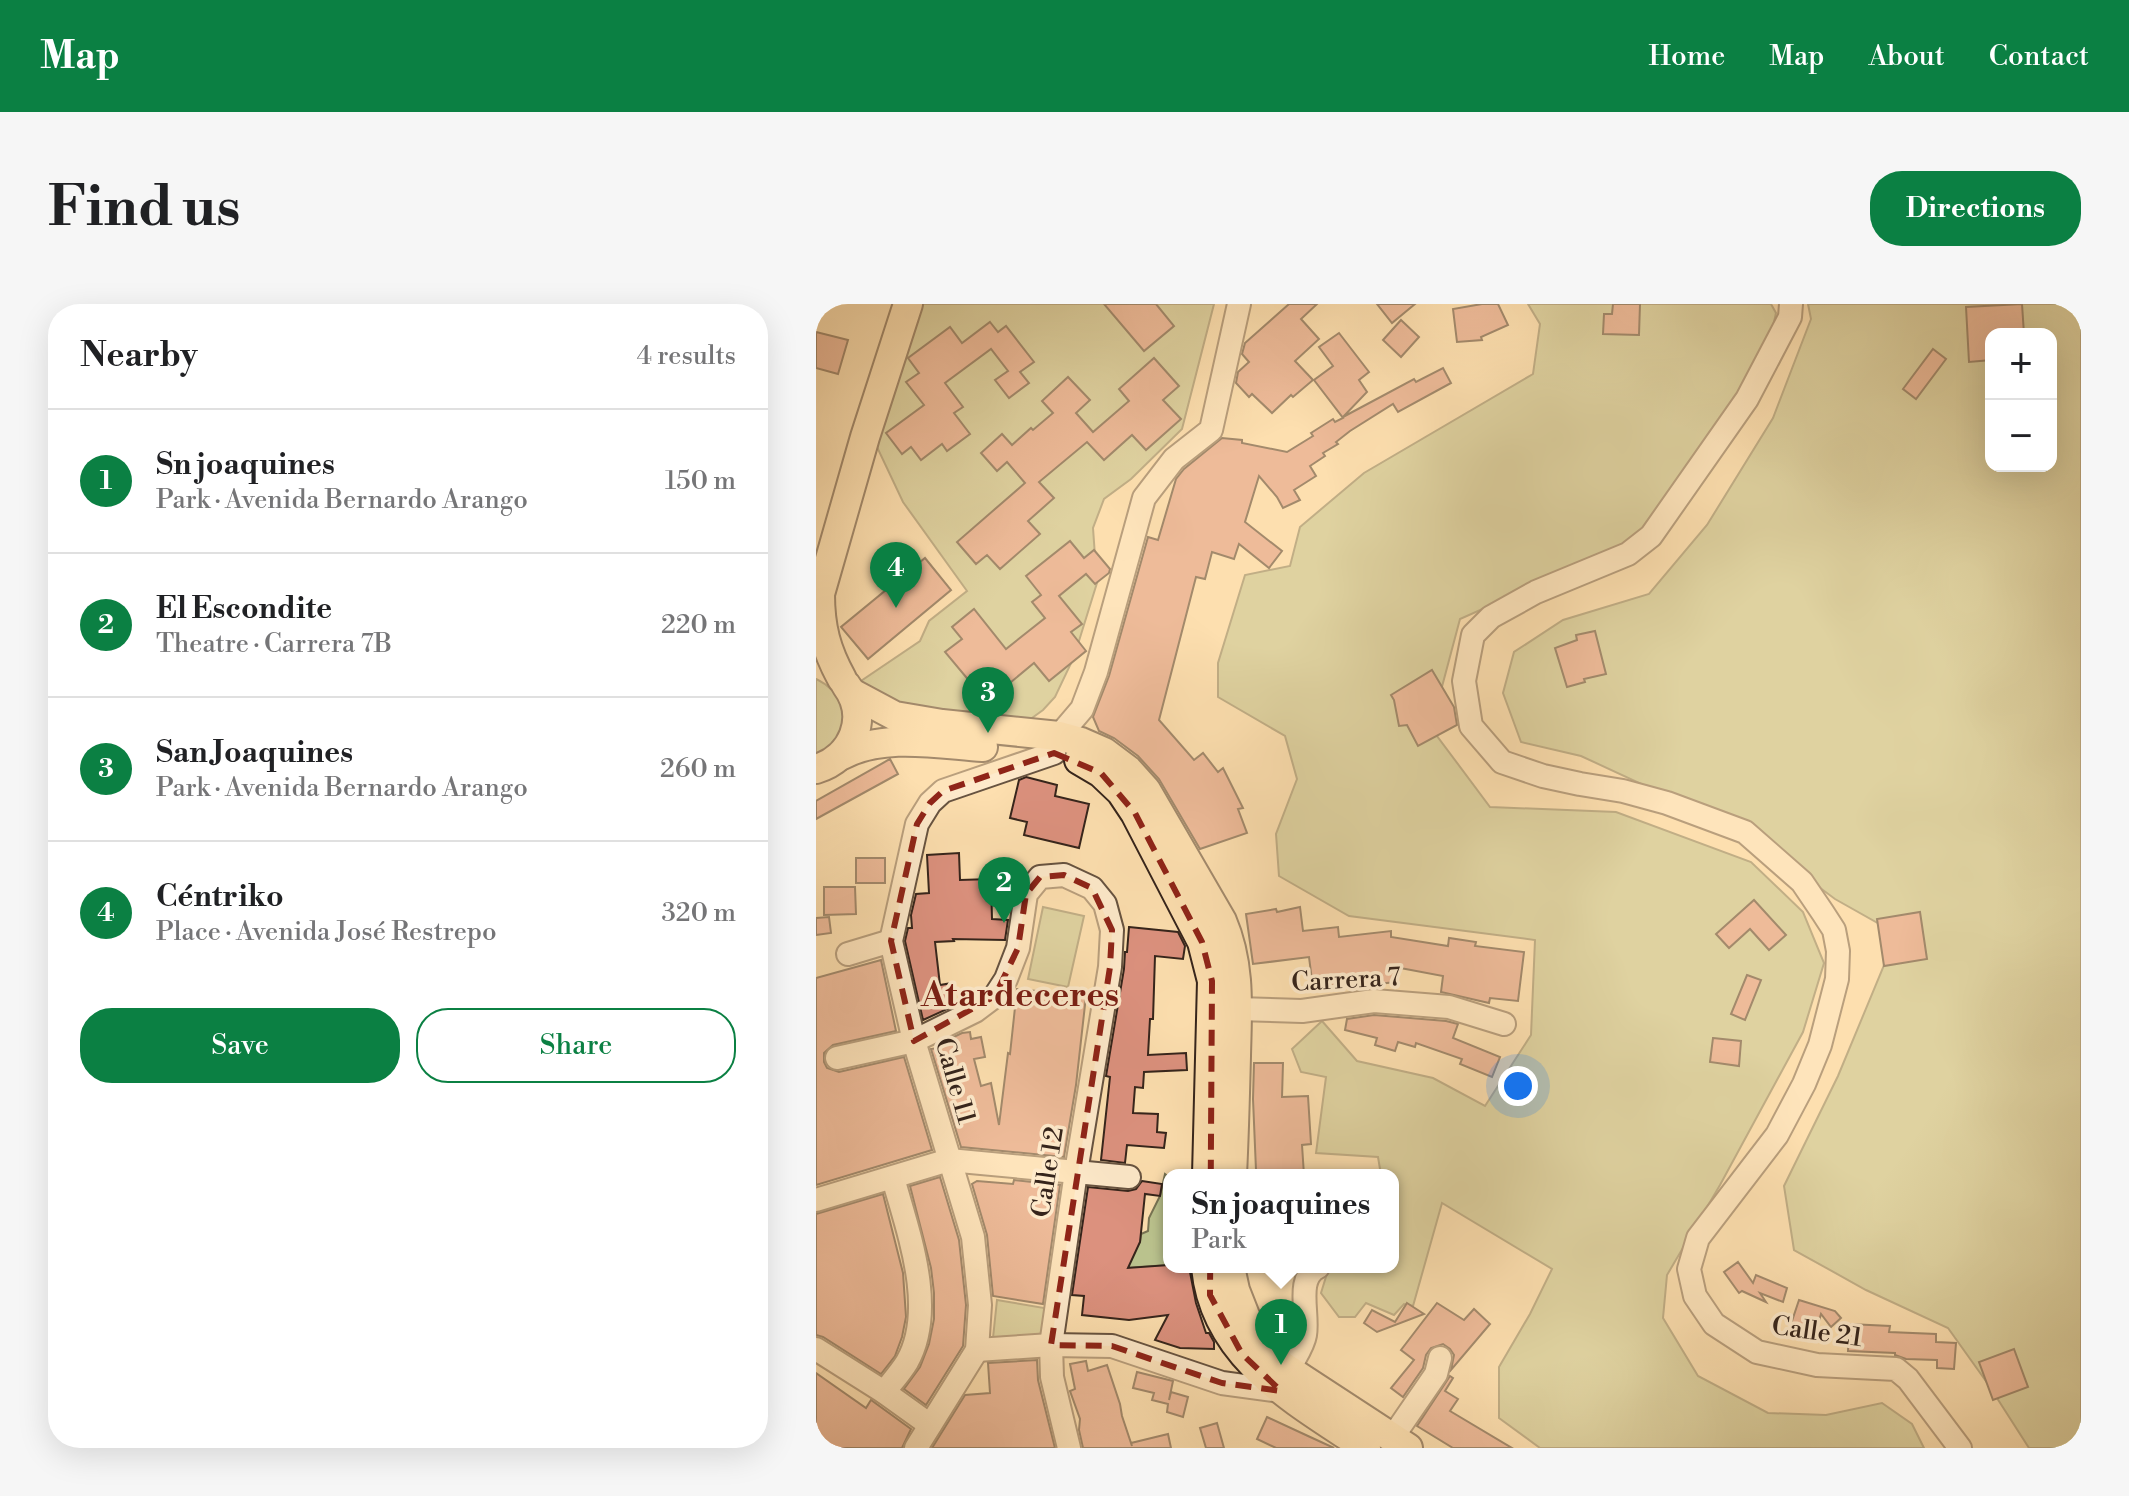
<!DOCTYPE html>
<html lang="en">
<head>
<meta charset="utf-8">
<style>
	:root { --surface:#fff; --page:#f6f6f6; --text:#202124; --muted:#757577; --line:#e0e0e0; --accent:#0b8043 }
	body { margin:0; font-family:"Libre Bodoni",serif; background:var(--page); color:var(--text) }
	.controls { position:absolute; right:24px; top:24px; display:grid; overflow:hidden; border-radius:16px; box-shadow:0 8px 32px #0002 }
	.controls button { width:72px; height:72px; display:grid; place-items:center; padding:0; border:0; border-bottom:2px solid var(--line); background:var(--surface); color:var(--text); font:40px sans-serif }
	.you { position:absolute; left:702px; top:782px; width:28px; height:28px; margin:-20px; border:6px solid #fff; border-radius:50%; background:#1a73e8; box-shadow:0 0 0 12px #1a73e833 }
	.badge { display:grid; place-items:center; width:52px; height:52px; border-radius:50%; background:var(--accent); color:#fff; font-size:26px; font-weight:700 }
	.pin { position:absolute; translate:-50% -66px; filter:drop-shadow(0 2px 4px #0008) }
	.pin::after { content:''; position:absolute; top:42px; width:28px; height:24px; background:inherit; clip-path:polygon(0 0,100% 0,50% 100%) }
	.popup { position:absolute; left:347px; top:865px; width:236px; height:104px; box-sizing:border-box; display:grid; place-content:center; border-radius:16px; background:var(--surface); filter:drop-shadow(0 2px 6px #0005); font-size:26px; white-space:nowrap; color:var(--muted) }
	.popup b { font-size:30px; color:var(--text) }
	.popup::after { content:''; position:absolute; left:50%; top:100%; margin-left:-16px; border:16px solid transparent; border-top-color:var(--surface) }
	.list { margin:0; padding:0; list-style:none }
	h2 { display:flex; justify-content:space-between; align-items:center; height:104px; margin:0; padding:0 32px; font-size:34px }
	h2 small { font-size:26px; font-weight:400; color:var(--muted) }
	.list li { display:grid; grid-template-columns:52px 1fr auto; gap:24px; align-items:center; box-sizing:border-box; height:144px; padding:0 32px; border-top:2px solid var(--line) }
	.list b { display:block; font-size:30px; white-space:nowrap }
	.list p { margin:0; font-size:26px; white-space:nowrap; color:var(--muted) }
	.list em { font-size:26px; font-style:normal; color:var(--muted) }
	.actions { display:flex; gap:16px; padding:24px 32px }
	.actions a { flex:1; padding:18px 0; border:2px solid var(--accent); border-radius:32px; text-align:center; font-size:28px; color:var(--accent) }
	.actions .main { background:var(--accent); color:#fff }
	.map { position:relative; flex:none; width:1265px; height:1144px; overflow:hidden; border-radius:32px }
	header { display:flex; align-items:center; gap:48px; box-sizing:border-box; height:112px; padding:0 40px; background:var(--accent); color:#fff }
	header strong { font-size:38px }
	nav { display:flex; gap:44px; margin-inline-start:auto; font-size:28px }
	.intro { display:flex; align-items:center; justify-content:space-between; box-sizing:border-box; height:192px; padding:0 48px }
	h1 { margin:0; font-size:56px }
	.button { padding:20px 36px; border-radius:32px; background:var(--accent); color:#fff; font-size:28px; font-weight:700 }
	main { display:flex; gap:48px; padding:0 48px }
	aside { flex:1; background:var(--surface); border-radius:32px; box-shadow:0 8px 32px #0002 }
	.map>svg:first-child { display:block }
	.green { fill:#bbc38e; stroke:#787454; stroke-width:2; fill-rule:evenodd }
	.building { fill:#dc917e; stroke:#35241b; stroke-width:2 }
	.lines { fill:none; stroke-linecap:round; stroke-linejoin:round }
	.minor-casing { stroke:#675340; stroke-width:26 }
	.major-casing { stroke:#35241b; stroke-width:32 }
	.minor { stroke:#feeacb; stroke-width:22 }
	.major { stroke:#fddfaf; stroke-width:28 }
	.marked { fill:none; stroke:#8f2418; stroke-width:6; stroke-dasharray:16 10; stroke-linejoin:round }
	.labels { text-anchor:middle; dominant-baseline:central; stroke-width:7; stroke-linejoin:round; paint-order:stroke }
	.street-label { font-size:26px; fill:#35241b; stroke:#feeacb }
	.district-label { font-size:34px; font-weight:bold; fill:#7a1f14; stroke:#feeacb }
</style>
</head>
<body>
<header>
<strong>Map</strong>
<nav><a>Home</a><a>Map</a><a>About</a><a>Contact</a></nav>
</header>
<div class="intro"><h1>Find us</h1><a class="button">Directions</a></div>
<main>
<aside>
<h2>Nearby<small>4 results</small></h2>
<ul class="list">
<li><span class="badge">1</span><div><b>Sn joaquines</b><p>Park · Avenida Bernardo Arango</p></div><em>150 m</em></li>
<li><span class="badge">2</span><div><b>El Escondite</b><p>Theatre · Carrera 7B</p></div><em>220 m</em></li>
<li><span class="badge">3</span><div><b>San Joaquines</b><p>Park · Avenida Bernardo Arango</p></div><em>260 m</em></li>
<li><span class="badge">4</span><div><b>Céntriko</b><p>Place · Avenida José Restrepo</p></div><em>320 m</em></li>
</ul>
<div class="actions"><a class="main">Save</a><a>Share</a></div>
</aside>
<div class="map">
<svg width="1265" height="1144" viewBox="0 0 1265 1144">
	<rect width="100%" height="100%" fill="#fddfaf"/>
	<filter id="stains"><feTurbulence type="fractalNoise" baseFrequency=".0025" numOctaves="4"/><feColorMatrix values="0 0 0 0 .2 0 0 0 0 .09 0 0 0 0 .02 0 0 0 .5 -.17"/></filter>
	<radialGradient id="worn" r=".72"><stop offset=".6" stop-color="#630" stop-opacity="0"/><stop offset="1" stop-color="#630" stop-opacity=".3"/></radialGradient>
	<g class="green">
		<polygon points="92,0 398,0 366,125 315,175 288,195 277,224 279,252 285,266 258,353 239,393 227,406 209,419 115,411 39,381 104,337 113,317 151,287 87,198 52,124"/>
		<polygon points="712,0 955,0 960,9 954,36 910,114 828,233 644,315 615,424 674,503 800,508 935,558 987,608 1008,659 987,728 904,881 851,971 847,1014 882,1072 952,1109 1010,1111 1066,1099 1096,1120 1108,1144 724,1144 683,1114 683,1063 714,1010 736,965 626,899 597,1002 588,1000 578,1011 550,999 539,1013 523,1013 505,989 513,963 577,963 577,871 565,871 562,853 500,849 510,773 485,768 476,745 506,717 541,757 617,774 669,802 715,731 719,636 533,612 463,572 460,530 481,475 469,432 402,393 402,359 429,271 474,262 484,223 548,169 717,70 724,20"/>
		<path d="M992 0H1265V1144H1213L1172 1080 1132 1024 1050 986 978 946 968 882 1022 772 1081 630 1019 595 929 528 765 452 705 438 687 389 698 348 747 316 833 290 891 221 957 114 995 15ZM1175 30H1235V162H1175Z"/>
		<path d="M0 375C23 386 40 414 21 437 16 443 6 448 0 452Z"/>
		<polygon points="227,603 268,612 252,683 212,675"/>
		<polygon points="349,870 353,873 353,961 308,964 324,938 325,930 332,927 333,914 344,892"/>
		<polygon points="181,996 234,1005 230,1037 177,1034"/>
	</g>
	<g class="building">
		<polygon points="288,0 340,0 358,22 328,47"/>
		<polygon points="473,0 501,0 485,15 503,35 479,57 497,76 477,93 475,91 456,109 436,90 433,93 420,79 422,68 433,58 426,50 429,39"/>
		<polygon points="561,0 599,0 576,19"/>
		<polygon points="666,0 682,0 692,21 665,33 666,36 641,38 637,5"/>
		<polygon points="797,0 824,0 823,31 787,30 788,10 796,10"/>
		<polygon points="1206,0 1208,30 1175,30 1175,56 1153,58 1150,3"/>
		<polygon points="585,16 603,33 585,53 567,36"/>
		<polygon points="174,18 182,28 190,22 218,58 204,68 213,79 193,94 179,76 192,67 175,45 129,79 147,103 138,109 154,130 131,147 126,140 105,156 95,143 86,150 70,129 108,101 90,78 103,69 92,54 134,23 146,39"/>
		<polygon points="0,28 32,36 22,70 0,64"/>
		<polygon points="523,29 553,68 543,76 551,88 527,113 598,75 600,78 627,64 635,79 582,108 577,100 534,127 520,138 522,140 507,149 509,152 494,162 500,172 478,186 484,196 467,204 461,193 443,172 429,218 466,247 453,264 423,240 418,255 396,248 389,275 380,273 343,416 378,456 387,449 402,468 407,464 427,504 422,505 431,529 384,545 343,475 322,452 298,434 283,427 277,413 293,372 332,233 342,236 360,175 368,165 406,134 426,136 426,139 471,148 497,132 495,129 517,115 519,118 527,114 498,76 517,62 503,43"/>
		<polygon points="1117,45 1130,55 1100,95 1087,85"/>
		<polygon points="338,54 363,82 347,96 365,115 330,146 316,131 288,156 271,138 223,178 238,194 212,217 224,230 184,265 171,251 160,260 141,238 209,179 191,158 181,167 165,149 186,130 196,141 215,124 217,126 237,109 226,97 252,73 274,96 260,109 277,128 313,97 303,85"/>
		<polygon points="254,237 268,254 278,246 294,265 293,269 279,280 270,270 243,292 266,320 255,328 270,347 233,377 218,359 189,383 179,370 160,385 129,348 146,335 136,323 158,305 190,345 229,314 216,298 225,291 210,272"/>
		<polygon points="109,254 135,286 52,355 25,323"/>
		<polygon points="779,327 790,370 768,375 769,378 751,383 739,344 761,336 760,331"/>
		<polygon points="616,366 638,403 641,421 602,442 591,421 583,422 578,396 575,391"/>
		<polygon points="74,455 82,470 0,515 0,497"/>
		<polygon points="210,473 241,481 239,492 273,500 263,544 208,531 211,518 194,514 203,476"/>
		<polygon points="143,549 144,576 175,575 176,615 192,616 189,636 137,635 138,637 119,638 124,681 136,679 140,701 107,716 89,637 92,624 96,624 95,611 100,590 113,589 111,551"/>
		<rect x="40" y="554" width="29" height="25"/>
		<polygon points="8,583 39,583 40,610 8,611"/>
		<polygon points="938,596 970,631 953,646 934,625 913,644 900,630"/>
		<polygon points="484,603 487,627 522,623 523,633 575,627 575,633 632,642 633,634 660,638 659,642 708,648 702,697 674,694 673,699 625,688 627,672 579,663 580,678 532,683 531,680 497,684 493,653 437,660 430,610 460,605 461,608"/>
		<polygon points="1104,608 1111,655 1068,662 1061,615"/>
		<polygon points="13,613 15,629 0,631 0,614"/>
		<polygon points="313,623 362,628 369,642 367,655 339,652 337,715 334,715 332,751 370,749 371,766 328,768 327,784 319,783 317,809 342,810 341,828 350,829 348,844 311,841 309,859 285,856 294,773 290,772 308,665 309,648 311,648"/>
		<polygon points="65,656 80,727 17,741 8,749 8,758 11,764 23,768 88,753 116,846 0,881 0,674"/>
		<polygon points="931,671 945,676 929,716 915,710"/>
		<polygon points="201,685 270,692 260,781 248,853 145,843 115,745 122,744 121,741 146,729 154,728 155,735 165,733 169,753 158,755 165,782 175,779 183,821 192,749 194,750"/>
		<polygon points="558,711 630,717 642,720 637,734 684,753 676,773 644,760 646,755 600,739 599,743 582,738 579,747 559,741 561,734 529,726 531,715"/>
		<polygon points="897,734 925,737 923,762 894,758"/>
		<polygon points="438,759 467,759 466,793 492,792 495,840 486,841 488,871 442,871 442,866 440,866 437,795"/>
		<polygon points="124,873 143,936 150,1001 147,1042 110,1101 88,1085 104,1063 113,1040 118,1015 118,989 115,964 94,882"/>
		<polygon points="198,876 244,881 227,1000 177,992 171,931 156,880 161,877 197,880"/>
		<polygon points="326,877 346,880 344,892 329,890 324,938 312,964 353,961 353,963 373,963 380,999 390,1029 393,1029 398,1038 398,1045 364,1044 339,1036 352,1011 313,1016 266,1011 268,992 256,991 272,883 312,887 320,885"/>
		<polygon points="67,890 87,969 90,1013 86,1033 79,1052 65,1070 7,1033 0,1031 0,910"/>
		<polygon points="922,958 937,979 940,971 971,984 967,998 944,989 950,998 926,987 923,989 908,968"/>
		<polygon points="983,996 1019,1007 1025,1014 1015,1023 1005,1010 998,1034 973,1026"/>
		<polygon points="591,999 608,1010 561,1028 548,1019 556,1006 579,1018"/>
		<polygon points="621,999 648,1016 658,1005 674,1020 635,1066 638,1051 634,1045 627,1040 615,1044 610,1051 607,1064 587,1093 575,1084 598,1056 585,1046"/>
		<polygon points="472,1000 475,1000 476,1021 458,1024 449,1011 448,1004"/>
		<polygon points="1033,1020 1074,1022 1073,1028 1120,1030 1120,1038 1140,1039 1138,1065 1121,1064 1121,1056 1090,1055 1079,1051 1079,1049 1032,1047"/>
		<polygon points="1198,1045 1212,1083 1177,1096 1163,1058"/>
		<polygon points="221,1056 222,1076 239,1144 116,1144 149,1091 174,1089 172,1059"/>
		<polygon points="270,1057 272,1067 291,1061 304,1100 306,1112 316,1142 315,1139 352,1130 355,1144 267,1144 263,1126 264,1115 254,1087 259,1085 254,1060"/>
		<polygon points="321,1068 357,1077 353,1096 355,1088 372,1093 367,1113 351,1108 352,1100 336,1096 338,1089 317,1084"/>
		<polygon points="0,1069 50,1104 55,1096 95,1125 86,1144 0,1144"/>
		<polygon points="634,1072 637,1074 629,1087 642,1095 634,1107 696,1144 637,1144 601,1122"/>
		<polygon points="451,1113 492,1132 518,1144 460,1144 441,1135"/>
		<polygon points="401,1119 408,1144 390,1144 384,1124"/>
	</g>
	<g class="lines">
		<defs>
			<g id="minor">
				<polyline points="975,0 974,13 931,95 835,232 812,250 720,288 675,313 657,331 648,377 655,422 686,458 727,472 764,480 807,487 851,499 929,528 986,578 1007,609 1018,626 1022,647 1021,675 1004,741 988,780 961,831 882,934 873,965 879,992 898,1020 941,1048 1001,1061 1080,1065 1092,1075 1144,1144"/>
				<polyline points="243,432 266,405 280,368 328,194 358,155 395,126 423,0"/>
				<polyline points="32,650 75,637"/>
				<polyline points="421,705 486,707 558,697 633,703 688,720"/>
				<polyline points="21,754 98,737 159,707 179,692 190,675 202,644 210,590 224,573 248,571 276,584 289,600 296,626 294,663 260,868 235,1041 236,1073 253,1144"/>
				<polyline points="0,896 133,856 313,873"/>
				<polyline points="0,1045 68,1088 114,1121"/>
				<polyline points="161,1046 235,1041 296,1042 406,1079 465,1087"/>
				<path d="M472 1067C477 1056 487 1043 489 1031 493 1010 479 974 502 963"/>
				<path d="M68 1088C76 1078 85 1068 91 1058 121 1005 92 928 77 874"/>
				<polyline points="576,1134 620,1070 624,1054"/>
				<polyline points="100,1144 161,1046 164,1001 157,933 98,737 75,637 101,520 114,499 127,487 238,449"/>
			</g>
			<g id="major">
				<path d="M26 375C10 346 4 323 4 290L49 133 92 0"/>
				<path d="M36 389 79 412 126 420 243 432 265 438 288 448 312 466 330 486 406 617C425 661 421 706 420 752 419 792 418 831 416 871"/>
				<path d="M26 451C68 429 122 440 167 443"/>
				<polyline points="263,456 285,469 305,488 319,509 386,638 396,677 391,871"/>
				<path d="M0 465C37 454 54 413 30 381"/>
				<path d="M390 963C398 1054 481 1098 550 1144"/>
				<polyline points="414,963 419,986 430,1014 465,1061 592,1144"/>
			</g>
		</defs>
		<use href="#minor" class="minor-casing"/>
		<use href="#major" class="major-casing"/>
		<use href="#minor" class="minor"/>
		<use href="#major" class="major"/>
	</g>
	<path d="M0 0H1265V1144H0ZM238 449 285 469 319 509 386 638 396 677 394 991 426 1050 465 1087 406 1079 296 1042 235 1041 294 663 296 626 276 584 248 571 224 573 210 590 202 644 179 692 98 737 75 637 101 520 114 499 127 487Z" fill="#fddfaf" fill-opacity=".55" fill-rule="evenodd"/>
	<path class="marked" d="M238 449 285 469 319 509 386 638 396 677 394 991 426 1050 465 1087 406 1079 296 1042 235 1041 294 663 296 626 276 584 248 571 224 573 210 590 202 644 179 692 98 737 75 637 101 520 114 499 127 487Z"/>
	<g class="labels">
		<g class="street-label">
			<text transform="translate(530 676) rotate(-3)">Carrera 7</text>
			<text transform="translate(139 777) rotate(74)">Calle 11</text>
			<text transform="translate(232 868) rotate(-81)">Calle 12</text>
			<text transform="translate(1001 1028) rotate(8)">Calle 21</text>
		</g>
		<g class="district-label">
			<text x="204" y="692">Atardeceres</text>
		</g>
	</g>
	<rect width="100%" height="100%" filter="url(#stains)"/>
	<rect width="100%" height="100%" fill="url(#worn)"/>
</svg>
<div class="controls">
<button>+</button>
<button>−</button>
</div>
<div class="you"></div>
<div class="pin badge" style="left:465px;top:1061px">1</div>
<div class="popup"><b>Sn joaquines</b>Park</div>
<div class="pin badge" style="left:188px;top:619px">2</div>
<div class="pin badge" style="left:172px;top:429px">3</div>
<div class="pin badge" style="left:80px;top:304px">4</div>
</div>
</main>
</body>
</html>
